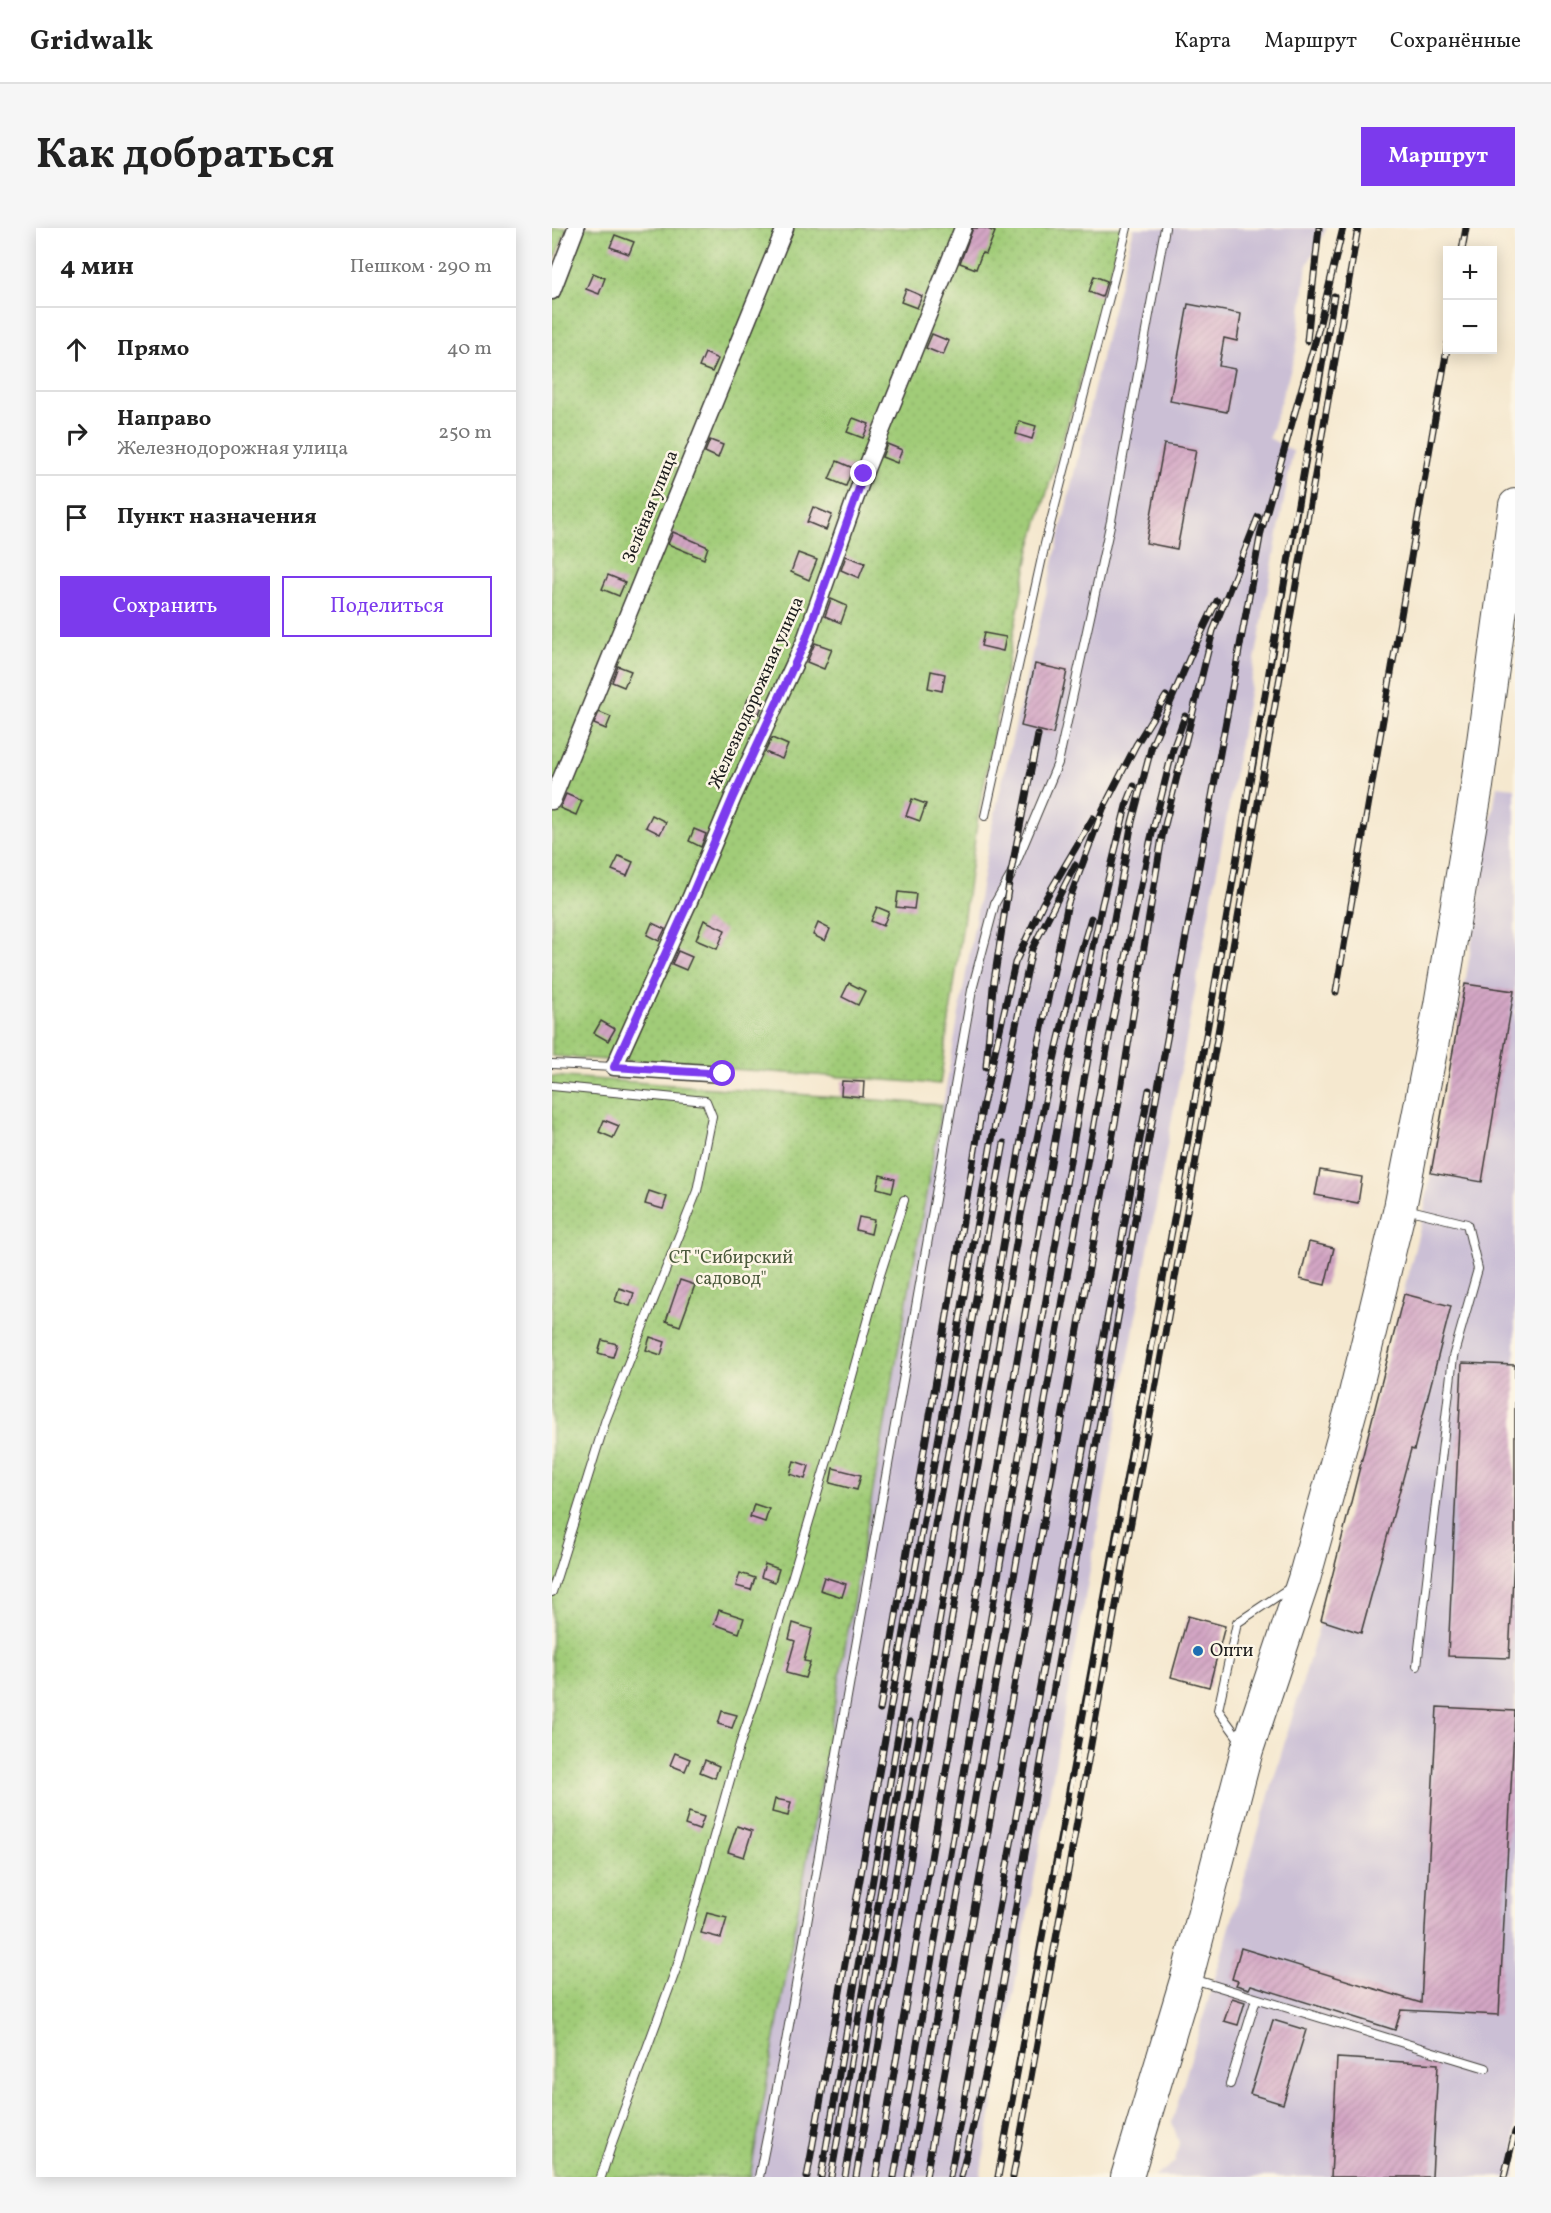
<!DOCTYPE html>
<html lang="ru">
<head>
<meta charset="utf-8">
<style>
	:root { --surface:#fff; --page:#f6f6f6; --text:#222; --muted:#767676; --line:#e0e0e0; --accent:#7c3aed }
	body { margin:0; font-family:Vollkorn,serif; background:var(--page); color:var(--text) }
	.controls { position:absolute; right:18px; top:18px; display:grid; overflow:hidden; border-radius:0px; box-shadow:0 3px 15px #0003 }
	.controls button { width:54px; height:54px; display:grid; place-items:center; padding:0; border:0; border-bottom:2px solid var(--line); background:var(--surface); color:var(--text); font:30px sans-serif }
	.stop { position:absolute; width:18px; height:18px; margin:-14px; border:4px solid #7c3aed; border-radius:50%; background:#fff }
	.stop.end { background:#7c3aed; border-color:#fff; box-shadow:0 2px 6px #0008 }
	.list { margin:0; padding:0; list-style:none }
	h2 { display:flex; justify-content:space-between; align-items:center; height:78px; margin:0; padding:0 24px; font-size:26px }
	h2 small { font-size:20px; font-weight:400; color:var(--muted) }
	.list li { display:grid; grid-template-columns:39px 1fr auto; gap:18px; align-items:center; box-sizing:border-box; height:84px; padding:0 24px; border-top:2px solid var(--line) }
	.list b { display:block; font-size:22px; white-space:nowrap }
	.list p { margin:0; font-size:20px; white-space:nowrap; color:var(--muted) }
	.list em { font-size:20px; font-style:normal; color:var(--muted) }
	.actions { display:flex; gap:12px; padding:18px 24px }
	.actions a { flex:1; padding:14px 0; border:2px solid var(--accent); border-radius:0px; text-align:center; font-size:21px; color:var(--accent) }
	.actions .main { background:var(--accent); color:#fff }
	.icon { flex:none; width:33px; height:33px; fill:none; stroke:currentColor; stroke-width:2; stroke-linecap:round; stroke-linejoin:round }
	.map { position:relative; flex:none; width:963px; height:1949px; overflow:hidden; border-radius:0px }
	header { display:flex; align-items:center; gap:36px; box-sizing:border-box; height:84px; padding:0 30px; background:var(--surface); border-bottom:2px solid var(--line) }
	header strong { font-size:28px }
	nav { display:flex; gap:33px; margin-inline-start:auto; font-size:21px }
	.intro { display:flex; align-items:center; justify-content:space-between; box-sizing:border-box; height:144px; padding:0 36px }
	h1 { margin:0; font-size:42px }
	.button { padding:15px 27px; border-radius:0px; background:var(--accent); color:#fff; font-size:21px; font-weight:700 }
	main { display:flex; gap:36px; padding:0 36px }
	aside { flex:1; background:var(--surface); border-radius:0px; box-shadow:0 3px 15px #0003 }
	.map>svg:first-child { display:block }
	.industrial { fill:#cbbfd5 }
	.park { fill:url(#park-dots); stroke:#5e744a; stroke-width:1.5 }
	.building { fill:url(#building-hatch) }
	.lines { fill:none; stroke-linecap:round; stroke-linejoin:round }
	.lane-casing { stroke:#3d3b37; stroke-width:10 }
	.street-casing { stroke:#3d3b37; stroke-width:19 }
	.highway-casing { stroke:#3d3b37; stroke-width:34 }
	.lane { stroke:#fff; stroke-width:8 }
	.street { stroke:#fff; stroke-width:16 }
	.highway { stroke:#fff; stroke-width:32 }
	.rail-casing { stroke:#1c1c1c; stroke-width:7 }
	.rail { stroke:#fcf5e5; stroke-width:4.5; stroke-dasharray:14; stroke-linecap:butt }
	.route { stroke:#7c3aed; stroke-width:8 }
	.poi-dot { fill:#1f6fb2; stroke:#fcf5e5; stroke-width:2 }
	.labels { text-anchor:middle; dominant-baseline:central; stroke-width:5; stroke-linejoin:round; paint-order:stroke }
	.street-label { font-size:18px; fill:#1c1c1c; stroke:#fcf5e5 }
	.park-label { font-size:18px; fill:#4b5a3c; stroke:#fcf5e5 }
	.poi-label { font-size:18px; fill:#1c1c1c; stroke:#fcf5e5; text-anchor:start }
</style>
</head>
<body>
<header>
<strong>Gridwalk</strong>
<nav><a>Карта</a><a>Маршрут</a><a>Сохранённые</a></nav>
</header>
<div class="intro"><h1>Как добраться</h1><a class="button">Маршрут</a></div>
<main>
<aside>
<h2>4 мин<small>Пешком · 290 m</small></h2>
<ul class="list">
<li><svg class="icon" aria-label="ahead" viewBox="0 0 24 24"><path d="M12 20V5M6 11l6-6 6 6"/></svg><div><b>Прямо</b></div><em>40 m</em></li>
<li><svg class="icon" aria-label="right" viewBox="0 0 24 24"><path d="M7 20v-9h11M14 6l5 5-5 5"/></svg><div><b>Направо</b><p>Железнодорожная улица</p></div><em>250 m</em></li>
<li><svg class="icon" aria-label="arrive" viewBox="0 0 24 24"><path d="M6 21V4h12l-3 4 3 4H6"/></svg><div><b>Пункт назначения</b></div></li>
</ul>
<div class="actions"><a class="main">Сохранить</a><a>Поделиться</a></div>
</aside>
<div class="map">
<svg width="963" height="1949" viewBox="0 0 963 1949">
	<defs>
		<pattern id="park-dots" width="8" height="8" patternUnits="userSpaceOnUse" patternTransform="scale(1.5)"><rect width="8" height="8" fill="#a1cc78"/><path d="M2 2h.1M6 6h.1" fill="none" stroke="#8aaf67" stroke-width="1.8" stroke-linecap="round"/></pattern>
		<pattern id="building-hatch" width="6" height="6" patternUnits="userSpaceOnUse" patternTransform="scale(1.5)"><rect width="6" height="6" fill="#d3a6c4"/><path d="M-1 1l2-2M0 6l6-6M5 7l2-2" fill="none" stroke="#b58ea8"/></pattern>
	</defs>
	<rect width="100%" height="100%" fill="#fcf5e5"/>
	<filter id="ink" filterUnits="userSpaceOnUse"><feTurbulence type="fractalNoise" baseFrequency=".0167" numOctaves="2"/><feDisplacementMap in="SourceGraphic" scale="12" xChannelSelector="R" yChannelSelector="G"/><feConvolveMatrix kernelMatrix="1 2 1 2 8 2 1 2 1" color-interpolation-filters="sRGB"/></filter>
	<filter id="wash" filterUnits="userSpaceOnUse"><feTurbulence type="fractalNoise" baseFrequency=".008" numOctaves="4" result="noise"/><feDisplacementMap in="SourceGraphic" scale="24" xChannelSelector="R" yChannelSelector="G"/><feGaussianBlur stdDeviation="1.35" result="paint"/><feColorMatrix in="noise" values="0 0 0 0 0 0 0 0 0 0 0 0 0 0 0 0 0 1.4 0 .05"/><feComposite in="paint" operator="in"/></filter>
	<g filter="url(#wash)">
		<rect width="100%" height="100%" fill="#f5e8cf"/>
		<g class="industrial">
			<polygon points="582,0 775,0 755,37 744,124 717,210 741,223 428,1949 198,1949 384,917 439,602 553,113"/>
			<polygon points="945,558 963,560 963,1949 602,1949 623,1934 627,1915 620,1894 769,1392 872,984 913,756"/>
		</g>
		<g class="park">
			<polygon points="0,0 15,0 0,37"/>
			<polygon points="29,0 570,0 542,106 478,321 427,582 388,856 0,828 0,76"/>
			<polygon points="0,848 390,877 198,1949 0,1949"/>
		</g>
		<g id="blocks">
			<g class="building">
				<polygon points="421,0 433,0 443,4 434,26 430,25 424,41 408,35"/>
				<polygon points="63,7 82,14 77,26 58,19"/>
				<polygon points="41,45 53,50 47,66 34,61"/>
				<polygon points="542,48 555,53 550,69 537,64"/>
				<polygon points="354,61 370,68 365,80 349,74"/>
				<polygon points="636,76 689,86 685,113 672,110 667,138 683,141 675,184 618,173"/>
				<polygon points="380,106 397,113 391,127 374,120"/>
				<polygon points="153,125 166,131 160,144 147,139"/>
				<polygon points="301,190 317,196 311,210 295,204"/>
				<polygon points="467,193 484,198 480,211 464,206"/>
				<polygon points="158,212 171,217 166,230 153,224"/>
				<polygon points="335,216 350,222 345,235 330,229"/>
				<polygon points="612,216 644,222 625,321 594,315"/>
				<polygon points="285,233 301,240 294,258 277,251"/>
				<polygon points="261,279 280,287 274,302 255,294"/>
				<polygon points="121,304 156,319 152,331 116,316"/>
				<polygon points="246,325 265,332 257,352 239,344"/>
				<polygon points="294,328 313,335 307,350 289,342"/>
				<polygon points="56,347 73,354 67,368 50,361"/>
				<polygon points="279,371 295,378 289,395 273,388"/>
				<polygon points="432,405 454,409 451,423 429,418"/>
				<polygon points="263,415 280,421 272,441 255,434"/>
				<polygon points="483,436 515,443 501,506 469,498"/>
				<polygon points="66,438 79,443 72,459 60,454"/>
				<polygon points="379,443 393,446 390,463 376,460"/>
				<polygon points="198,467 212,473 207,486 192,480"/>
				<polygon points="47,484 59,489 54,501 42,496"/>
				<polygon points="220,510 236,517 230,531 213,524"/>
				<polygon points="14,566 30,573 24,587 8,580"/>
				<polygon points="360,571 374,576 368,593 354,588"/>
				<polygon points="100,587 114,594 108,606 94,599"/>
				<polygon points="142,601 154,606 149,619 137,613"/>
				<polygon points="67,628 81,634 75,648 60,642"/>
				<polygon points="346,664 364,666 362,681 344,679"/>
				<polygon points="325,679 337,684 331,698 319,693"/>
				<polygon points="152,692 173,702 165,721 144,712"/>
				<polygon points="100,695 113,701 107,713 95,707"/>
				<polygon points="266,695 278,701 273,713 261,707"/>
				<polygon points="126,723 140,729 134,742 120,736"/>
				<polygon points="297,755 313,763 306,777 290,769"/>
				<polygon points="913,756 962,763 930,954 879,945"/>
				<polygon points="49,793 63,801 56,813 42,805"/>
				<polygon points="290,853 312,854 311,869 289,867"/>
				<polygon points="52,892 67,898 61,910 47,904"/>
				<polygon points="768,942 810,949 806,975 763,967"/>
				<polygon points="328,947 343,951 340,964 325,960"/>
				<polygon points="97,963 115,969 111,981 93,976"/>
				<polygon points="307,989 322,992 319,1006 304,1002"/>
				<polygon points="757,1014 782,1020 773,1057 748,1051"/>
				<polygon points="128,1052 143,1057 128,1098 114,1093"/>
				<polygon points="67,1060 82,1065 78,1078 63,1073"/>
				<polygon points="852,1066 899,1078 862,1222 859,1221 809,1405 769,1392"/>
				<polygon points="98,1109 113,1114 109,1127 94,1122"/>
				<polygon points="50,1112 65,1116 61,1129 46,1125"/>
				<polygon points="910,1135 963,1137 963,1307 957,1430 896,1428"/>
				<polygon points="242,1233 257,1238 253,1251 238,1246"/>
				<polygon points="281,1240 309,1247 305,1262 278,1255"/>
				<polygon points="202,1276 217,1281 213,1294 198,1289"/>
				<polygon points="213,1336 227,1341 223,1354 209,1349"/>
				<polygon points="188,1345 203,1350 199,1362 184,1358"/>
				<polygon points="272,1349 294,1356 290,1369 268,1362"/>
				<polygon points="167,1382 192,1390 187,1405 162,1396"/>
				<polygon points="636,1388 673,1398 657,1459 619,1449"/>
				<polygon points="241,1395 260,1401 252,1433 258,1434 253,1450 234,1445 243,1413 237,1411"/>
				<polygon points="885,1479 963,1483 947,1787 849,1782 843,1802 699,1757 697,1761 684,1757 686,1753 680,1751 689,1720 869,1775"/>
				<polygon points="170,1483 185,1487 180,1500 166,1496"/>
				<polygon points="123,1525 138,1531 133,1543 118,1537"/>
				<polygon points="153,1532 167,1538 163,1550 148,1544"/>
				<polygon points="223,1571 239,1574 236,1588 220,1584"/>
				<polygon points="137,1584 152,1589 147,1602 133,1597"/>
				<polygon points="185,1598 200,1603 192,1629 176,1624"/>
				<polygon points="155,1685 175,1690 169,1710 149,1705"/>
				<polygon points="680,1770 693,1774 686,1797 672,1793"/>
				<polygon points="721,1792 754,1802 731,1876 698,1866"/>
				<polygon points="785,1830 886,1836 880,1949 779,1949"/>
			</g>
		</g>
	</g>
	<g filter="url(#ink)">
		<use href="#blocks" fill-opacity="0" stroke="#3d3b37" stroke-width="1.5"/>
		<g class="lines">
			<defs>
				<g id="lane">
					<polyline points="433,588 493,316 575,0"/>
					<polyline points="0,836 62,839"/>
					<polyline points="0,858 154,873 160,888 145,963 54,1191 0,1364"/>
					<polyline points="854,981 915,996 926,1041 901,1129 865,1438"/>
					<polyline points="690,1515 666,1482 685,1395 739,1359"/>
					<polyline points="641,1751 934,1840"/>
					<polyline points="678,1856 704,1771"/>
					<polyline points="49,1949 61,1912 126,1736 188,1516 208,1458 297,1159 327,1050 352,972"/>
					<polyline points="207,1949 232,1825 420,762 443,675 458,649 506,535 559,293 613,0"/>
				</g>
				<g id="street">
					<polyline points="0,63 24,0"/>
					<polyline points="0,573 233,0"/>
					<polyline points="171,846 62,839 138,671 181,569 252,415 312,246 411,0"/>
				</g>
				<polyline id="highway" points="575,1949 635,1749 695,1522 752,1351 800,1178 848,980 888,777 925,558 963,277"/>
			</defs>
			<use href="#lane" class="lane-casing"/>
			<use href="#street" class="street-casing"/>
			<use href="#highway" class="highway-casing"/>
			<use href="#lane" class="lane"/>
			<use href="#street" class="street"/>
			<use href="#highway" class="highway"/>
			<defs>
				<g id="rail">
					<polyline points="910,22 914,0"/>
					<polyline points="755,113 767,0"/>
					<polyline points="784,764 896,115"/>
					<polyline points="434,839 441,759 458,649 486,507"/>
					<polyline points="328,1482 430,881 463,735 491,675 541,590"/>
					<polyline points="255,1949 439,916 480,721 523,637"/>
					<polyline points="269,1949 379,1319 452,915"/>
					<polyline points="279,1949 358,1494"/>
					<polyline points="293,1949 479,853 516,675 551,581 584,517 614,468"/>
					<path d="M304 1949 469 987C490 888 509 788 539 690"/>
					<polyline points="324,1949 513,854 550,676 574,578 582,558"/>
					<polyline points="342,1949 531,858 580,594 600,517 640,424 665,373"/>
					<polyline points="356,1949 558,805 599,610 621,521 633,488"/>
					<polyline points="374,1949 567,873 610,609 661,403 706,289"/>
					<polyline points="398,1949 597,862"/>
					<polyline points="409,1949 439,1822 605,865 709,304 766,103 791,0"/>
					<path d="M446 1949C507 1628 566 1307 623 986 677 680 727 373 782 68"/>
					<polyline points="461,1949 634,989 806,0"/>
					<polyline points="952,1949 963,1904"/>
				</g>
			</defs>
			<use href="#rail" class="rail-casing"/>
			<use href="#rail" class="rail"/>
		</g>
	</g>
	<g class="lines" filter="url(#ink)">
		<polyline class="route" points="171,846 62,839 138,671 181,569 252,416 312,246"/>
	</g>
	<circle class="poi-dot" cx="646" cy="1423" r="6"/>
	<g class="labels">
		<g class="street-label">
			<text transform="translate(99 279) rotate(-68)">Зелёная улица</text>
			<text transform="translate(205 465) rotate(-66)">Железнодорожная улица</text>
		</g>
		<g class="park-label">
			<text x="179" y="1030">СТ "Сибирский<tspan x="179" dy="21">садовод"</tspan></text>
		</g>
		<g class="poi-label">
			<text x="658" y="1423">Опти</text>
		</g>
	</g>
</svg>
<div class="controls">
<button>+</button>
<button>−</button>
</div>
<div class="stop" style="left:171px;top:846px"></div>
<div class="stop end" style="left:312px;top:246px"></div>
</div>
</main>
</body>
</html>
